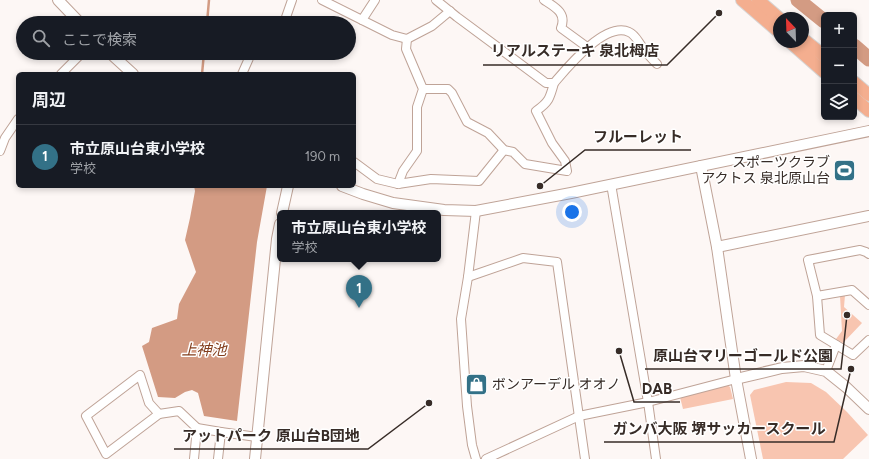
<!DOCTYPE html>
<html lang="ja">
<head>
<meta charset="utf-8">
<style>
	:root { --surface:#171b24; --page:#20242c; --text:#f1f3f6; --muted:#9ea1a6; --line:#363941; --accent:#337187 }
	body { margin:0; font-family:Figtree,"Noto Sans JP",sans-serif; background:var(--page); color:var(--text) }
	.controls { position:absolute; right:12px; top:12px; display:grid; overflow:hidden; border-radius:6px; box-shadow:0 2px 6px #0003 }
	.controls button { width:36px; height:36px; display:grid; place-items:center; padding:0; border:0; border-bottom:1px solid var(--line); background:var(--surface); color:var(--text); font:20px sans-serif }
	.compass { position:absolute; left:773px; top:12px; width:36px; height:36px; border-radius:50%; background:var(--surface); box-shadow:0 2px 6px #0003; rotate:337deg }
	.you { position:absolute; left:572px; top:212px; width:14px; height:14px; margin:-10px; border:3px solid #fff; border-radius:50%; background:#1a73e8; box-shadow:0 0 0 6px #1a73e833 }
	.badge { display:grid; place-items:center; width:26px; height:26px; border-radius:50%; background:var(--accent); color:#fff; font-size:13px; font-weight:700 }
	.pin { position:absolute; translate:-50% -33px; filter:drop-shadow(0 1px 2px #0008) }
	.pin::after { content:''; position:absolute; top:21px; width:14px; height:12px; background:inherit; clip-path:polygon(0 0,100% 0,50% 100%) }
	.popup { position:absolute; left:277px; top:210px; width:164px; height:52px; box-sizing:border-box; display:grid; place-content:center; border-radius:6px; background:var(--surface); filter:drop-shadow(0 1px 3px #0005); font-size:13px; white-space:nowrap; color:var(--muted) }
	.popup b { font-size:15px; color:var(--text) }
	.popup::after { content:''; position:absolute; left:50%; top:100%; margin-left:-8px; border:8px solid transparent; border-top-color:var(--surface) }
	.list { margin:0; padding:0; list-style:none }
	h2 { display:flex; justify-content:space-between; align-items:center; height:52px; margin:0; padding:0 16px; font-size:17px }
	h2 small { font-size:13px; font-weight:400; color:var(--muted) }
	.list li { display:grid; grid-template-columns:26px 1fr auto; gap:12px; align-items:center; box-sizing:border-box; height:64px; padding:0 16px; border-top:1px solid var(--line) }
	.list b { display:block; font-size:15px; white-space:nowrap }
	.list p { margin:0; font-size:13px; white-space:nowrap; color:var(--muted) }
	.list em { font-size:13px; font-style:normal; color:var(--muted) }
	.icon { flex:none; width:22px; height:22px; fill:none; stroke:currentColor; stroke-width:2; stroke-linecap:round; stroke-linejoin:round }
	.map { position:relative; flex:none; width:869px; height:459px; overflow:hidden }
	.search { position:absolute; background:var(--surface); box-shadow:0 2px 6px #0003; left:16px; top:16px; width:340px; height:44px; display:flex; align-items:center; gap:10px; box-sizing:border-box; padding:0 14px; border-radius:22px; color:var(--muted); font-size:15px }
	.panel { position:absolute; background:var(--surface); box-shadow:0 2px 6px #0003; left:16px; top:72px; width:340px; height:116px; border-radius:6px }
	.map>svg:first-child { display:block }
	.green { fill:#f8c5b0 }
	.water { fill:#d39b83 }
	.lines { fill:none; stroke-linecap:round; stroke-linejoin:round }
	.stream { stroke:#d39b83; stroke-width:2.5 }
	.river { stroke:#d39b83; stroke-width:15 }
	.minor-casing { stroke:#bfa397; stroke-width:10 }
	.tertiary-casing { stroke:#bfa397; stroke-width:12 }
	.primary-casing { stroke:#d7d5d4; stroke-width:14 }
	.minor { stroke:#fff; stroke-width:8 }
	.tertiary { stroke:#fff; stroke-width:10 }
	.primary { stroke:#f4ae8f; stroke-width:12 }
	.labels { text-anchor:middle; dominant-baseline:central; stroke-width:3; stroke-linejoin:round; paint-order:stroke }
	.poi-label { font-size:14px; fill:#372c27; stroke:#fff; text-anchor:end }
	.water-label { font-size:15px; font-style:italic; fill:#833e1d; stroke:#fff }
	.leader { fill:none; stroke:#372c27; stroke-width:1.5 }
	.callout-dot { fill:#372c27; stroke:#fff; stroke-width:1.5 }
	.callout-label { font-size:15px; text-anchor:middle; font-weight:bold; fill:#372c27; stroke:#fff; stroke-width:3; stroke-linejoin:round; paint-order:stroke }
</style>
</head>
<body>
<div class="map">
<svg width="869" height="459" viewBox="0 0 869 459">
	<rect width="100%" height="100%" fill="#fdf7f5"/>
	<g class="green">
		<polygon points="845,295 844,307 862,323 843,343 836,339 842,331 840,296"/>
		<polygon points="786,382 811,383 826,392 847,412 868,435 843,459 763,459 750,395 754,390"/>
		<polygon points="727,385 730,387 733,399 683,409 680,397"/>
	</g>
	<polygon class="water" points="194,186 267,186 257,242 237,421 204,416 198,393 192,390 185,392 175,398 158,397 142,346 149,342 152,328 177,319 179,304 196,272 185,240 190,218 195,191"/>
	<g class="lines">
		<g class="stream">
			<polyline points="207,23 209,0"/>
			<polyline points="202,74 204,53"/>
		</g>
		<g class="river">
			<polyline points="798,0 824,21"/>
			<polyline points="854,46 869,59"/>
		</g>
		<defs>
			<g id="minor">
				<polyline points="322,0 392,35 407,39 432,26 450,11"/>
				<path d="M544 0C555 7 567 13 561 28L587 47"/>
				<polyline points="362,20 375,0"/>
				<polyline points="284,23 292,0"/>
				<polyline points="61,74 82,53"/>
				<polyline points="242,74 250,56 259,53"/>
				<path d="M554 83C567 68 605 21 629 32 636 35 638 42 643 48 647 54 652 59 657 64"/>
				<path d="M423 89H448L452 93 467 122 488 133 504 150 513 152 525 164 567 171 565 161 552 143 536 111C549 102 550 98 554 83H546L457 17 436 0"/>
				<polyline points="0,151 5,138 18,119"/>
				<polyline points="354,162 377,179 398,184 431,179 479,181 504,150"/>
				<polyline points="398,184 403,171 417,151 417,107 423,89 406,49 407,39"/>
				<polyline points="611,184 648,402 656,459"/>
				<polyline points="869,254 866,252 860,250 808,260 817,296 820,335 853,355 869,340"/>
				<polyline points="468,277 523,258 557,262 585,459"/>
				<polyline points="817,296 852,290 869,305"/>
				<polyline points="826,371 836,345"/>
				<polygon points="140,375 149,403 159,414 106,454 86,416"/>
				<polyline points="159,414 179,411 197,428"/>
				<polyline points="221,432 257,437"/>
				<polyline points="194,459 197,428 221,432 218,459"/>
				<polyline points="476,459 472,445 467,406 461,319 468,277 476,211"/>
				<polyline points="486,459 579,416 648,402 736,379"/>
			</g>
			<g id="tertiary">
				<polyline points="58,0 80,23"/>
				<polyline points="110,53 133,74"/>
				<polyline points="701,166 717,247 736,379 751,459"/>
				<polyline points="342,186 363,194 393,203 444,210 476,211 571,193 869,131"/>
				<polyline points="282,213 288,186"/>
				<polyline points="717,247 869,216"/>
				<polyline points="736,379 782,368 804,366 826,371 846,387 869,409"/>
				<polyline points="255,459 277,239 280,224"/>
			</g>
			<g id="primary">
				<polyline points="742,0 779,32"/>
				<polyline points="758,0 779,18"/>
				<polyline points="803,39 824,56"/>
				<polyline points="790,42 824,72"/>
				<polyline points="854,82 869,95"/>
				<polyline points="854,98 869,111"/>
			</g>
		</defs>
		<use href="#minor" class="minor-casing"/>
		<use href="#tertiary" class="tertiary-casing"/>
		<use href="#primary" class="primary-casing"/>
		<use href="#minor" class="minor"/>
		<use href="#tertiary" class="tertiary"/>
		<use href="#primary" class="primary"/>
	</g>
	<defs>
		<symbol id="stadium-square" viewBox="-11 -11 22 22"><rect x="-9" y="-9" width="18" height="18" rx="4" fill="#337187" stroke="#fff"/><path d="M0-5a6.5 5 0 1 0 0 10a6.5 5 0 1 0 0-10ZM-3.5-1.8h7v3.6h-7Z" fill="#fff"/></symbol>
		<symbol id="shop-square" viewBox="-11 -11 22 22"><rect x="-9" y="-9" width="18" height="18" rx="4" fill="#337187" stroke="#fff"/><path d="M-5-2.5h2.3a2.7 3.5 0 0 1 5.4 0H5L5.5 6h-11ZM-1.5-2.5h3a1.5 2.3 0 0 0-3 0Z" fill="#fff"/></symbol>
	</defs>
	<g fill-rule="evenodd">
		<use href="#stadium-square" x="832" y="158" width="25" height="25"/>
		<use href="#shop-square" x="464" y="372" width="25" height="25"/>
	</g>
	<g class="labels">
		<g class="poi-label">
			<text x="830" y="162">スポーツクラブ<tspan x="830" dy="16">アクトス 泉北原山台</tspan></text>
			<text x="492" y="384" text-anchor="start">ボンアーデル オオノ</text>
		</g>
		<g class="water-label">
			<text x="204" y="350">上神池</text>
		</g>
	</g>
	<path class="leader" d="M719 13L667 65H483M540 186L585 150H691M847 315L841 369H645M619 351L634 402H680M851 369L834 442H604M429 403L368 449H174"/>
	<g class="callout-dot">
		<circle cx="719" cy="13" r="4"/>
		<circle cx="540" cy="186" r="4"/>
		<circle cx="847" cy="315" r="4"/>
		<circle cx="619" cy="351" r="4"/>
		<circle cx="851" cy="369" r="4"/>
		<circle cx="429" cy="403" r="4"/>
	</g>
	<g class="callout-label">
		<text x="575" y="56">リアルステーキ 泉北栂店</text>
		<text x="638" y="142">フルーレット</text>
		<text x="743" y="361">原山台マリーゴールド公園</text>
		<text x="657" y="394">DAB</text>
		<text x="719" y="434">ガンバ大阪 堺サッカースクール</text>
		<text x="271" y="441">アットパーク 原山台B団地</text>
	</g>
</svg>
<div class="controls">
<button>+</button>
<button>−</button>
<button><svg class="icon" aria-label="layers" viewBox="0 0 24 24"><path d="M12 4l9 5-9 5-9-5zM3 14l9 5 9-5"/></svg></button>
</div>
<svg class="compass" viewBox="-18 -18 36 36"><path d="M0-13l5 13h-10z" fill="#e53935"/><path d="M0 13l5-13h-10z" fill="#9ea1a6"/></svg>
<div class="you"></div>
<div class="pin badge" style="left:359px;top:308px">1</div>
<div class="popup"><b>市立原山台東小学校</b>学校</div>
<div class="search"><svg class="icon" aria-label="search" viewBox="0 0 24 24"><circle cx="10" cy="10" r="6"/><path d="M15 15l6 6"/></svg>ここで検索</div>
<section class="panel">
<h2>周辺<small></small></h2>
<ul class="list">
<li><span class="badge">1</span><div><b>市立原山台東小学校</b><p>学校</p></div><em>190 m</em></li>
</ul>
</section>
</div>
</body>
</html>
